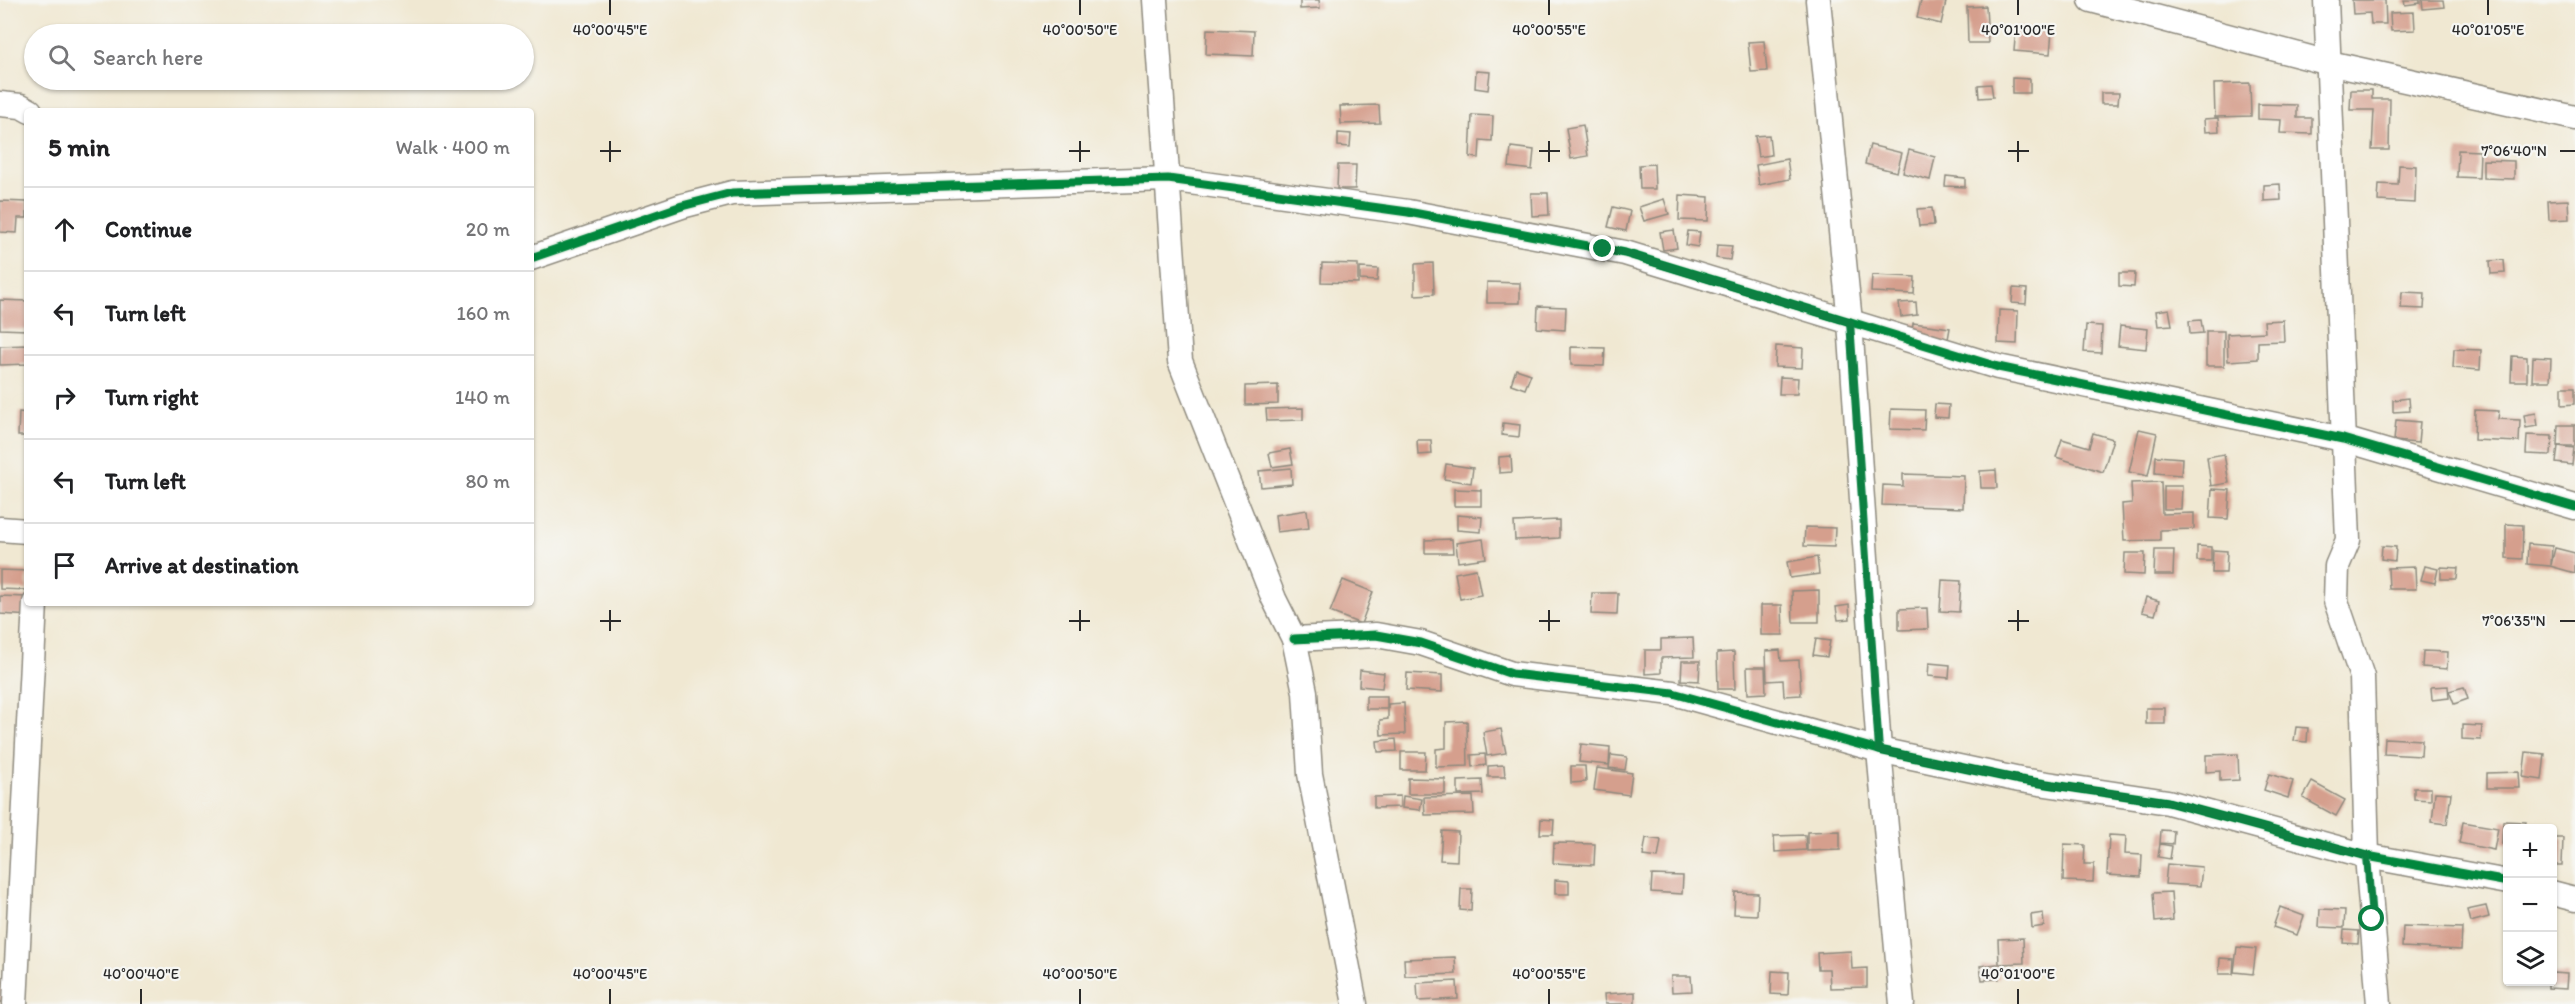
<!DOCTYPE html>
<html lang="en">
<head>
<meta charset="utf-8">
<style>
	:root { --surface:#fff; --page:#f6f6f6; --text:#202124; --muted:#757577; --line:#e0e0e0 }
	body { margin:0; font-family:Itim,sans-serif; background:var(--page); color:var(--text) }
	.controls { position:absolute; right:18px; bottom:18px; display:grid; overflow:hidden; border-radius:6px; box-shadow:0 2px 4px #0004 }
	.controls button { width:54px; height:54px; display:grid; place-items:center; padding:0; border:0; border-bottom:2px solid var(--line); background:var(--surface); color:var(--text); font:30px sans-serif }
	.stop { position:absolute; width:18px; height:18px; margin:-14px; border:4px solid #0b8043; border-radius:50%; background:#fff }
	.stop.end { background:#0b8043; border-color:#fff; box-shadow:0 2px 6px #0008 }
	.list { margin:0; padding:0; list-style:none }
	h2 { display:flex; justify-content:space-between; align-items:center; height:78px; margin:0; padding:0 24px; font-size:26px }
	h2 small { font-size:20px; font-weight:400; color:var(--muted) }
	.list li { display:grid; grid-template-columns:39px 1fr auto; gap:18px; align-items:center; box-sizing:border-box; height:84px; padding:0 24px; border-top:2px solid var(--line) }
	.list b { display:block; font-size:22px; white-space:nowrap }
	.list em { font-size:20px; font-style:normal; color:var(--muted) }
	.icon { flex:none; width:33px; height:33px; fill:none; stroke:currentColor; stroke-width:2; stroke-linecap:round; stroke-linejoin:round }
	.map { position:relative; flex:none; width:2575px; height:1004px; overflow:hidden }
	.search { position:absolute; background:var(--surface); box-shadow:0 2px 4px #0004; left:24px; top:24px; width:510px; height:66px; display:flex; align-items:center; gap:15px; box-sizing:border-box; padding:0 21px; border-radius:33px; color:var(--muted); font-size:22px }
	.panel { position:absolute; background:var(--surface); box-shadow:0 2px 4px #0004; left:24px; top:108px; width:510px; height:498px; border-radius:6px }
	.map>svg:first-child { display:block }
	.building { fill:#d59f8d }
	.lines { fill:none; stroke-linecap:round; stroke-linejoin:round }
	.street-casing { stroke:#8e8a7e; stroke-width:27 }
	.street { stroke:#fff; stroke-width:24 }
	.cycleway-casing { stroke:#f6f6f2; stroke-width:13 }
	.cycleway { stroke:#00873e; stroke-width:9 }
	.route { stroke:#0b8043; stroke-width:8 }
	.ticks { fill:none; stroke:#2b2b2b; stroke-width:2 }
	.ticks-label { font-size:15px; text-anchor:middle; fill:#2b2b2b; stroke:#f6f6f2; stroke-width:4.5; stroke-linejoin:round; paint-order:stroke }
</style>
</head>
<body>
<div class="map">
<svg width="2575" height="1004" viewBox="0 0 2575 1004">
	<rect width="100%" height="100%" fill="#f6f6f2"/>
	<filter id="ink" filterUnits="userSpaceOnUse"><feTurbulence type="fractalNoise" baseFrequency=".0167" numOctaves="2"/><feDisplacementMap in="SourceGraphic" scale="12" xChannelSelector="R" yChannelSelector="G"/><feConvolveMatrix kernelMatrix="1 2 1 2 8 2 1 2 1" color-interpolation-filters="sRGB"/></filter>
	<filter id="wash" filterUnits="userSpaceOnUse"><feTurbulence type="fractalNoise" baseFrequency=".008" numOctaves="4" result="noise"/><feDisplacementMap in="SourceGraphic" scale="24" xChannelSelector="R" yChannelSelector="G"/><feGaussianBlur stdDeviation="1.35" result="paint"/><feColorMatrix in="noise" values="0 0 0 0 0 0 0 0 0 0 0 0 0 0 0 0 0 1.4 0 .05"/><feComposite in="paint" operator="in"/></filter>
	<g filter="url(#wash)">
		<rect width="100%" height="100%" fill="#f0e8d2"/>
		<g id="blocks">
			<g class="building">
				<polygon points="1300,0 1319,0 1320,8 1300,9"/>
				<polygon points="1921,0 1946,2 1941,24 1917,18"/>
				<polygon points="2352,0 2385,0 2386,24 2371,24 2370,13 2353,14"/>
				<polygon points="2404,0 2420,0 2420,3 2405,5"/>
				<polygon points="2422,0 2443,0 2444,7 2423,9"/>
				<polygon points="1986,6 1988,43 1968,43 1967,7"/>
				<polygon points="2414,12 2415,30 2391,31 2390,13"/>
				<polygon points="2016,27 2052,31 2050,54 2014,51"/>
				<polygon points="1207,29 1254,31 1253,56 1206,54"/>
				<polygon points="1764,41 1767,71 1751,72 1748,42"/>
				<polygon points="1476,71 1490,72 1488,90 1475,88"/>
				<polygon points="2012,78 2030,79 2030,93 2012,93"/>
				<polygon points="2250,83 2251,116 2215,117 2214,84"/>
				<polygon points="1991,84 1993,97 1979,98 1978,85"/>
				<polygon points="2351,90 2372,90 2372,99 2390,99 2389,150 2372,150 2374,110 2350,110"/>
				<polygon points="2101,93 2119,93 2118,104 2101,104"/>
				<polygon points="2258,104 2297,105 2297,118 2312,118 2312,134 2280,133 2281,120 2258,119"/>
				<polygon points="1379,105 1380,123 1341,124 1340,106"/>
				<polygon points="1472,115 1493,116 1492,141 1480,140 1479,158 1470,157"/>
				<polygon points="2218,118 2219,131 2205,132 2204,119"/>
				<polygon points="1583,125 1588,156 1571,159 1566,128"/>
				<polygon points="1338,133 1351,134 1350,147 1338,146"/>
				<polygon points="1769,135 1771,155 1758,157 1755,136"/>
				<polygon points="1870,145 1902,153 1897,172 1865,164"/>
				<polygon points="1511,147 1534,150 1532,170 1509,167"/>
				<polygon points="1909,150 1935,157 1930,180 1903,173"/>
				<polygon points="2458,150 2480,151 2479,178 2457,177"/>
				<polygon points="1787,159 1790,179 1759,185 1756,165"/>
				<polygon points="2483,160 2514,161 2514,179 2483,178"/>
				<polygon points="1654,164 1655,189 1640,189 1639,165"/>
				<polygon points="1338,165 1356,165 1355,189 1337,189"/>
				<polygon points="2399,165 2416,166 2415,203 2378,201 2379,184 2398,185"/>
				<polygon points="1946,176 1965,178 1965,187 1945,186"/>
				<polygon points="2280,184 2281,200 2264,201 2264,185"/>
				<polygon points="1531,193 1548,193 1549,215 1532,216"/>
				<polygon points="1680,195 1709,197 1708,221 1679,220"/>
				<polygon points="1664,199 1669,214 1644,221 1639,207"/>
				<polygon points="2568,200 2569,219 2549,220 2548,201"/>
				<polygon points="0,201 27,202 27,218 18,218 17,233 0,232"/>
				<polygon points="1613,207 1630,211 1626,231 1608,227"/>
				<polygon points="1932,208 1934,225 1919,226 1917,209"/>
				<polygon points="1674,230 1677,248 1663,250 1660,232"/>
				<polygon points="1688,231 1700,232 1698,247 1686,245"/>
				<polygon points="1717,245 1732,246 1730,260 1716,258"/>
				<polygon points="2504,260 2505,273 2491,274 2490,261"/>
				<polygon points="1322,263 1358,264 1358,283 1321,282"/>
				<polygon points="1433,263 1434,294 1415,295 1415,264"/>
				<polygon points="1360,268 1378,269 1377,281 1360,280"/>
				<polygon points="2119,273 2135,273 2134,287 2119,286"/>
				<polygon points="1872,275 1915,277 1914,294 1871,292"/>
				<polygon points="1487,282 1520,283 1520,303 1487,303"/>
				<polygon points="2013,288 2027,289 2026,304 2012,303"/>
				<polygon points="2402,292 2425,293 2424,309 2401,308"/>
				<polygon points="0,300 27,301 27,330 0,329"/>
				<polygon points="1916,302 1917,315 1901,317 1899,303"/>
				<polygon points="1538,306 1566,307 1565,330 1537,328"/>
				<polygon points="2169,309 2172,325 2158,326 2156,311"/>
				<polygon points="1999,310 2018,311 2017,344 1998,343"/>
				<polygon points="2201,320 2203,333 2190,334 2189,321"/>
				<polygon points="2283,320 2284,341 2258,342 2258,359 2228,361 2227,334 2265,332 2264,321"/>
				<polygon points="1913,323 1950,328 1947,345 1911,340"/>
				<polygon points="2086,325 2102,326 2101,353 2084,352"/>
				<polygon points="2120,326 2148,329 2146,349 2118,346"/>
				<rect x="2206" y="331" width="18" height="35"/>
				<polygon points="27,345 27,364 0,365 0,346"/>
				<polygon points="1776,346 1803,348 1802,368 1775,367"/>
				<polygon points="1571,347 1605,348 1604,366 1571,365"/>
				<polygon points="2454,349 2481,350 2480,370 2453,368"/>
				<polygon points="2512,356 2527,357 2527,381 2511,381"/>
				<polygon points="2533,357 2551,358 2550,381 2532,381"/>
				<polygon points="1516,369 1531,374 1525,389 1511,384"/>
				<polygon points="1780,377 1798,378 1797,394 1779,394"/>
				<polygon points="1278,385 1278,404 1245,405 1245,386"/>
				<polygon points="2562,387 2575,387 2575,404 2562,405"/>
				<polygon points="2409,398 2410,411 2393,412 2393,400"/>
				<polygon points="1935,404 1949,405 1948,418 1934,417"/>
				<polygon points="1303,408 1303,420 1267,421 1266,409"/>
				<polygon points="1891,409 1925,410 1924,430 1890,429"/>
				<polygon points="2475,410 2499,411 2498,419 2520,420 2519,442 2474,440"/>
				<polygon points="19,412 27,413 27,436 18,436"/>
				<polygon points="2536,413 2538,426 2526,428 2524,415"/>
				<polygon points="2396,420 2420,422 2418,443 2394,441"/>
				<polygon points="1503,423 1520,425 1519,437 1502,435"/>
				<polygon points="2558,425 2575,425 2575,446 2557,446"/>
				<polygon points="2139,429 2157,433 2148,476 2129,472"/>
				<polygon points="2093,433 2113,439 2103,472 2056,457 2062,439 2089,447"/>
				<polygon points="2527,435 2552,436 2551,455 2526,454"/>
				<polygon points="1417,440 1431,440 1432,454 1418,455"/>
				<polygon points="2558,446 2574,448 2572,465 2556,463"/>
				<polygon points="1290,449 1293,464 1272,467 1269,453"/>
				<polygon points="2224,454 2229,483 2211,486 2207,457"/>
				<polygon points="1511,456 1512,472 1499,473 1499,457"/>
				<polygon points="2156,456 2182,458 2181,475 2155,473"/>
				<polygon points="1446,464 1473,468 1471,483 1444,479"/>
				<polygon points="1291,468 1292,484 1261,487 1259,471"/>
				<polygon points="1996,470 1997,488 1981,488 1980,471"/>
				<polygon points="1903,474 1964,476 1963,508 1882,505 1883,485 1903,486"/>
				<polygon points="2161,482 2162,514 2194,513 2194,529 2160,530 2160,540 2124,541 2122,504 2132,503 2131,483"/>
				<polygon points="2164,486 2182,486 2181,509 2164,509"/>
				<polygon points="1454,489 1481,490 1481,506 1454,506"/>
				<polygon points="2212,489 2230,490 2228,519 2210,518"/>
				<polygon points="1307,510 1309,528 1277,532 1275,515"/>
				<polygon points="1457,515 1482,517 1481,532 1457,530"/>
				<polygon points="1559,520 1559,538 1515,540 1514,522"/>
				<polygon points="2506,524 2523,525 2522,559 2506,558"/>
				<polygon points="1805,527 1835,528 1834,547 1804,546"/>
				<polygon points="1452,539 1453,553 1425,553 1425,540"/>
				<polygon points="1483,539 1486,558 1458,562 1456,543"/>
				<polygon points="2528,544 2552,546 2551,565 2555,548 2575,553 2575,573 2550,566 2527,564"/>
				<polygon points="2197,546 2211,547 2211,561 2197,561"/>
				<polygon points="2382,546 2396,547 2395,561 2381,559"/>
				<polygon points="2155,550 2174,550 2173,575 2154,575"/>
				<polygon points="2213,550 2227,551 2226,573 2212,573"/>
				<polygon points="2125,553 2145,553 2144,575 2124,574"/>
				<polygon points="1817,557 1819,574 1790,578 1787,562"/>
				<polygon points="2425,566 2438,569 2435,583 2421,580"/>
				<polygon points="2415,567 2416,589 2389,589 2388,568"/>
				<polygon points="2441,567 2458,568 2457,579 2441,579"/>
				<polygon points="1476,569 1481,595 1460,599 1455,573"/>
				<polygon points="0,570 27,571 27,590 0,589"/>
				<polygon points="1343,580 1373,592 1361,624 1330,612"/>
				<polygon points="1942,580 1961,581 1959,612 1940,611"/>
				<polygon points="1819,590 1819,622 1793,622 1792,591"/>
				<polygon points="1592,593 1618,593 1617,615 1591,614"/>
				<polygon points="0,596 27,597 31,616 0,614"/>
				<polygon points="2146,597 2159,601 2155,615 2142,612"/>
				<polygon points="1761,605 1782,605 1783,635 1761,635"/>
				<polygon points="1849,605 1850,619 1838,620 1836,607"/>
				<polygon points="1927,608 1928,629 1899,630 1899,609"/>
				<polygon points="1693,638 1694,657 1661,658 1661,673 1645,674 1645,650 1661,650 1661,639"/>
				<polygon points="1816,639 1830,641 1827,657 1813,655"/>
				<polygon points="1780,650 1781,661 1799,660 1801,695 1784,696 1783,680 1767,681 1766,651"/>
				<polygon points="2423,651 2448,652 2447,669 2422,667"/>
				<polygon points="1734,652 1735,689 1718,689 1717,653"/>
				<polygon points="1682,661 1700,661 1699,681 1681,680"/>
				<polygon points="1929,663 1950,665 1949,678 1928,676"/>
				<polygon points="1747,667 1765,667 1766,693 1748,694"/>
				<polygon points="1360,670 1384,673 1382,688 1359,686"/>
				<polygon points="1407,673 1442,675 1442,692 1406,690"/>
				<polygon points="2448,686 2449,698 2432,700 2431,687"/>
				<polygon points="2464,687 2468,699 2454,704 2449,691"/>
				<rect x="1366" y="696" width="21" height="13"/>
				<polygon points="1404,703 1405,734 1381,735 1380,720 1388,719 1388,704"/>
				<rect x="2146" y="708" width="19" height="16"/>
				<polygon points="1467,721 1468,766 1436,767 1436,749 1446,748 1446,722"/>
				<polygon points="2462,725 2482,726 2481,740 2462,739"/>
				<polygon points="2296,727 2308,728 2307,742 2294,741"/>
				<polygon points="1501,729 1506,753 1487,756 1483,732"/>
				<polygon points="2385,738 2422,740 2421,756 2384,754"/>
				<polygon points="1396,739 1397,751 1378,752 1377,741"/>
				<polygon points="1581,744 1610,747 1609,765 1579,762"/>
				<polygon points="1401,752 1426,752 1425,770 1401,770"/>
				<polygon points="2526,752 2545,754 2542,780 2523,777"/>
				<polygon points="1485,754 1486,765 1472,767 1471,755"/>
				<polygon points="2238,754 2239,780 2220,781 2220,771 2206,772 2206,755"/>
				<polygon points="1611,755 1627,757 1625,770 1609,768"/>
				<polygon points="1504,765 1505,777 1488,777 1488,766"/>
				<polygon points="1571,766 1585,766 1586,782 1571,783"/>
				<polygon points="1597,768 1632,773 1629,795 1594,790"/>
				<polygon points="2519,772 2520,788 2487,788 2487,773"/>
				<polygon points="2269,774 2293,781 2288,798 2264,790"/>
				<polygon points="1408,778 1445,779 1445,794 1408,794"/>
				<polygon points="1482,780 1483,794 1458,795 1458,781"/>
				<polygon points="2312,782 2345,800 2336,816 2303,798"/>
				<polygon points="2414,788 2431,788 2431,800 2414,799"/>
				<polygon points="2435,792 2451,793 2447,824 2432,822"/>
				<polygon points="1400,796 1400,807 1374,808 1374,797"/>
				<polygon points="1403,796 1422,799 1420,810 1402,808"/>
				<polygon points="1473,796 1474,814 1425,815 1424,797"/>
				<polygon points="1541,819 1554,820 1553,834 1540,834"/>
				<polygon points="2503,821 2526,822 2525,828 2508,828 2508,844 2502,844"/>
				<polygon points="2463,822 2498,828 2494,850 2459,843"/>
				<polygon points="2161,830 2174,831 2173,844 2160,843"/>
				<polygon points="1442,831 1458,832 1457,861 1440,860"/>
				<polygon points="1840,831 1840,850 1807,851 1807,832"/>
				<polygon points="1805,835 1806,850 1775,852 1774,836"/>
				<polygon points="2109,835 2126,836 2125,854 2142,855 2141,877 2107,875"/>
				<polygon points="1646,838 1661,840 1658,858 1643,856"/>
				<polygon points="2552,838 2563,838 2562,865 2552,865"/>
				<polygon points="1554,843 1595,844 1594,865 1553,863"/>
				<polygon points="2064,844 2085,845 2084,864 2094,864 2093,882 2063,881"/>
				<polygon points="2160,844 2172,846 2170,859 2158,857"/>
				<polygon points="2167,864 2202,867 2200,886 2165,884"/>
				<polygon points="1652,875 1683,876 1682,894 1651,892"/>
				<polygon points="1555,880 1569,881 1569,894 1555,894"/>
				<polygon points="1461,889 1472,889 1471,911 1460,910"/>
				<polygon points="1735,892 1758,893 1757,915 1734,914"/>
				<polygon points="2171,892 2173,920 2155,922 2153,893"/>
				<polygon points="2486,906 2489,917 2470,922 2467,910"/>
				<polygon points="2280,907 2304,916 2297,935 2273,927"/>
				<polygon points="2320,909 2345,910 2344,928 2319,927"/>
				<polygon points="2043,913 2044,926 2032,928 2031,915"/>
				<polygon points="2403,926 2462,928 2461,950 2402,947"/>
				<polygon points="2344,930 2359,931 2358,944 2343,943"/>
				<polygon points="2023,938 2024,963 1999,964 1998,939"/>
				<polygon points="2237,947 2256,949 2253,974 2234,972"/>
				<polygon points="1851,951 1852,969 1867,968 1867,987 1830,988 1829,969 1818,969 1817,953"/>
				<polygon points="1455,957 1456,974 1405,976 1404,959"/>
				<polygon points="2220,958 2234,959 2233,974 2219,974"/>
				<polygon points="1997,964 1999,979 1982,980 1980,966"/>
				<polygon points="1772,971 1789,972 1788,995 1771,994"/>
				<polygon points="2552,973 2567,974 2566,989 2548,988 2548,982 2552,982"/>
				<polygon points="1671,976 1691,976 1692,991 1672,992"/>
				<polygon points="1457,981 1458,999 1418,1001 1417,983"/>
				<polygon points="0,982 6,982 5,1002 0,1002"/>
				<polygon points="1635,992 1635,1004 1605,1004 1604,994"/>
			</g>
		</g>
	</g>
	<g filter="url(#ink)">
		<use href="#blocks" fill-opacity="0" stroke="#8e8a7e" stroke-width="1.5"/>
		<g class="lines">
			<defs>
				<g id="street">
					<polyline points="1155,0 1180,361 1274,599 1294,639 1305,692 1310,774 1355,1004"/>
					<polyline points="1818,0 1850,322 1879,750 1902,1004"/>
					<polyline points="2091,0 2329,63 2575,118"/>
					<polyline points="2326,0 2348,540 2337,566 2336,601 2362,677 2367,856 2379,1004"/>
					<polyline points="0,104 21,106 30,111"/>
					<polyline points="531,258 682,206 732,193 1168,179 1408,212 1625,253 1998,367 2343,439 2575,507"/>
					<polyline points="0,529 27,531"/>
					<polyline points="1294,639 1376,635 1421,643 1512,674 1673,693 1879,750 2020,780 2168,802 2367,856 2508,882"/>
					<polyline points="2552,893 2575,899"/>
					<polyline points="15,1004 35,603"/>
				</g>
			</defs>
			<use href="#street" class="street-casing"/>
			<use href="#street" class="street"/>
			<defs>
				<g id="cycleway">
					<polyline points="531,258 682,206 732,193 1168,179 1408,212 1625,253 1998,367 2343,439 2575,507"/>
					<polyline points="1294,639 1376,635 1421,643 1512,674 1673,693 1879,750 2020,780 2168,802 2367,856 2508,882"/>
				</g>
			</defs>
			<use href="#cycleway" class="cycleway-casing"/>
			<use href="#cycleway" class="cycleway"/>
		</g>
	</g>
	<g class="lines" filter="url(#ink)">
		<polyline class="route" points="1603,249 1624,253 1850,322 1879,750 2020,780 2168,802 2367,856 2372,919"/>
	</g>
	<path class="ticks" d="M610 0V15M1080 0V15M1549 0V15M2018 0V15M2488 0V15M610 141V162M1080 141V162M1549 141V162M2018 141V162M600 151H621M1069 151H1090M1539 151H1560M2008 151H2029M2560 151H2575M610 610V631M1080 610V631M1549 610V631M2018 610V631M600 621H621M1069 621H1090M1539 621H1560M2008 621H2029M2560 621H2575M141 989V1004M610 989V1004M1080 989V1004M1549 989V1004M2018 989V1004"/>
	<g class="ticks-label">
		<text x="610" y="35">40°00'45"E</text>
		<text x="1080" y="35">40°00'50"E</text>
		<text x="1549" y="35">40°00'55"E</text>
		<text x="2018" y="35">40°01'00"E</text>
		<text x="2488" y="35">40°01'05"E</text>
		<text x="2514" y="156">7°06'40"N</text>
		<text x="2514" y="626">7°06'35"N</text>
		<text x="141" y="979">40°00'40"E</text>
		<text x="610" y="979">40°00'45"E</text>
		<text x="1080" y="979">40°00'50"E</text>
		<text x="1549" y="979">40°00'55"E</text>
		<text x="2018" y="979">40°01'00"E</text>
	</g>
</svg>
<div class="controls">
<button>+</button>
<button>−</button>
<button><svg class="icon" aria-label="layers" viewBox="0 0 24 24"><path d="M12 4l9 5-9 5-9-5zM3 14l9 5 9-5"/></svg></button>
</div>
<div class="stop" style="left:2372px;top:919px"></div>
<div class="stop end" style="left:1603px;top:249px"></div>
<div class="search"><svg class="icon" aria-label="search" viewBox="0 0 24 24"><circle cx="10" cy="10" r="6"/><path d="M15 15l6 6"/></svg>Search here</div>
<section class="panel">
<h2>5 min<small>Walk · 400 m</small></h2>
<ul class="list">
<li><svg class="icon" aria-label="ahead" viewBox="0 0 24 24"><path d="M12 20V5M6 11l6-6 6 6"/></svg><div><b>Continue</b></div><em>20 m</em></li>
<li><svg class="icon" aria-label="left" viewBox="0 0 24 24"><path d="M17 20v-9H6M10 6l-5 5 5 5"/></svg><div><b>Turn left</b></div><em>160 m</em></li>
<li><svg class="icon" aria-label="right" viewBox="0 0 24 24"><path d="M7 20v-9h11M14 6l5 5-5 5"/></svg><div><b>Turn right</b></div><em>140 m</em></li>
<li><svg class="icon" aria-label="left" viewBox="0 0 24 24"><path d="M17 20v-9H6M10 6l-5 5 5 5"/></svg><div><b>Turn left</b></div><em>80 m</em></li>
<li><svg class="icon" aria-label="arrive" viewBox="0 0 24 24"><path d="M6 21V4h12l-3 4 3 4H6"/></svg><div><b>Arrive at destination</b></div></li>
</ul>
</section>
</div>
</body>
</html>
